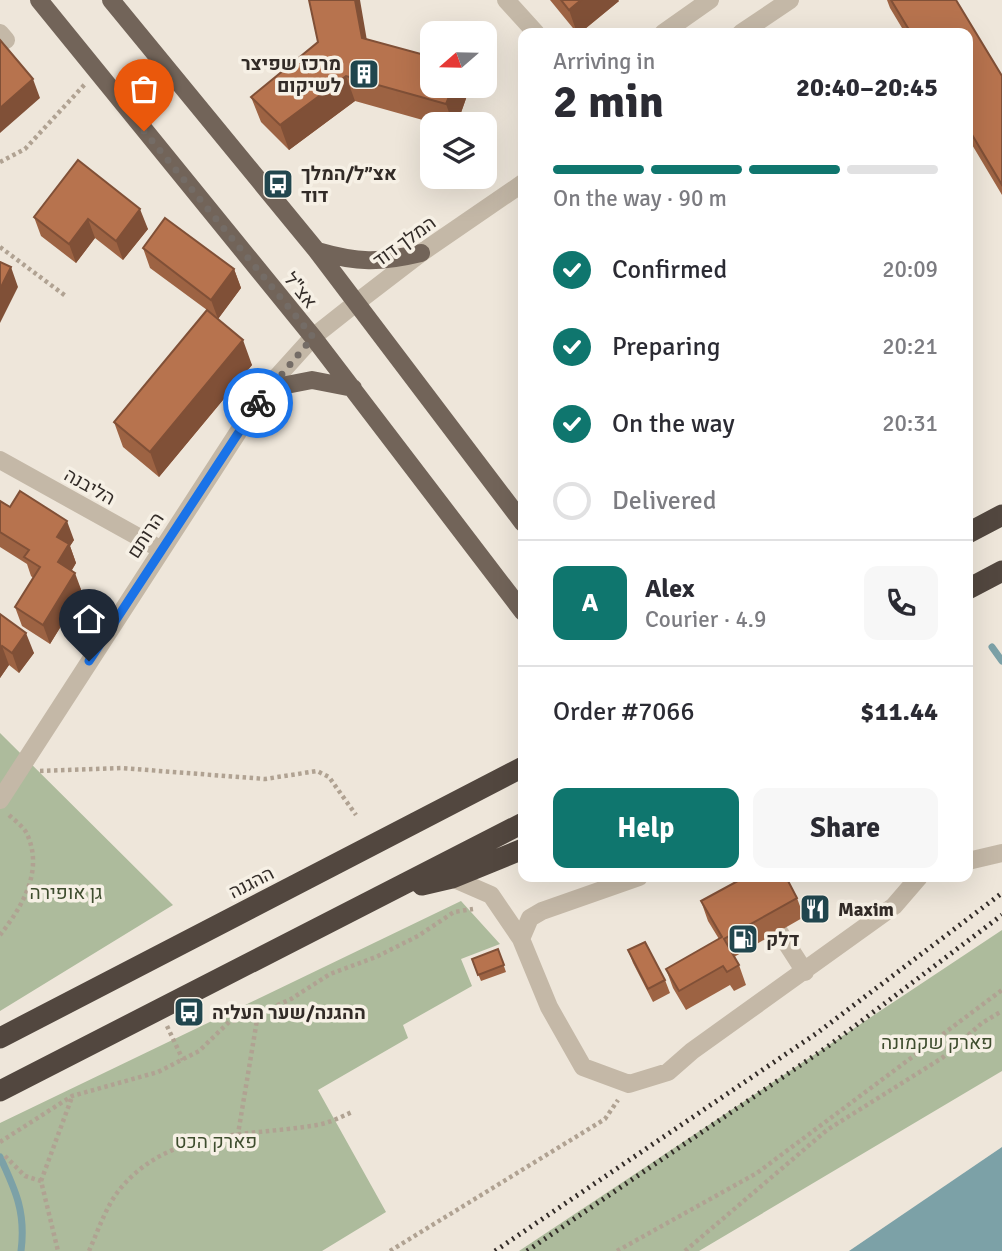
<!DOCTYPE html>
<html lang="en">
<head>
<meta charset="utf-8">
<style>
  :root { --surface:#fff; --page:#f7f7f7; --text:#2b2b33; --muted:#7c7c81; --line:#e1e1e2; --accent:#0f766e }
  body { margin:0; font-family:Signika,Heebo,sans-serif; background:var(--page); color:var(--text); height:100vh; display:flex; flex-direction:column; font-size:26px; white-space:nowrap }
  * { box-sizing:border-box; margin:0 }
  p { font-size:23px; color:var(--muted) }
  .icon { flex:none; width:38px; height:38px; fill:none; stroke:currentColor; stroke-width:2; stroke-linecap:round; stroke-linejoin:round }
  .map { position:relative; flex:1; overflow:hidden }
  .drawer { position:absolute; left:518px; top:28px; width:455px; height:854px; display:flex; flex-direction:column; background:var(--surface); border-radius:14px; box-shadow:0 7px 28px #0002 }
  .drawer>* { flex:none }
  .needle { width:46px; rotate:250deg }
  .controls { position:absolute; left:420px; top:21px; display:grid; gap:14px }
  .controls a { display:grid; place-items:center; width:77px; height:77px; border-radius:14px; background:var(--surface); box-shadow:0 7px 28px #0002; font-size:35px }
  .pin { position:absolute; display:grid; place-items:center; width:60px; height:60px; color:#fff; margin:-72px -30px; border-radius:50% 50% 50% 0; rotate:-45deg; box-shadow:0 0 7px #0007 }
  .pin .icon { rotate:45deg }
  .courier { position:absolute; display:grid; place-items:center; width:70px; height:70px; margin:-35px; border:5px solid #1a73e8; border-radius:50%; background:#fff; color:#222; box-shadow:0 2px 9px #0007 }
  .head em { font-style:normal; font-weight:700 }
  .head div { display:flex; flex-direction:column-reverse }
  .head { display:flex; align-items:center; justify-content:space-between; height:119px; padding:0 35px }
  h1 { font-size:46px; font-weight:700; line-height:52px }
  .bar { display:grid; grid-template-columns:repeat(4,1fr); gap:10px 7px; align-content:center; height:84px; padding:0 35px }
  .bar i { height:9px; border-radius:5px; background:var(--line) }
  .bar .selected { background:var(--accent) }
  .bar p { grid-column:span 4 }
  .line { display:flex; align-items:center; gap:18px; padding:0 35px; border-top:2px solid var(--line) }
  .line div { flex:1 }
  .round { display:grid; place-items:center; flex:none; width:74px; height:74px; border-radius:14px; background:var(--page) }
  ol { padding:0 35px; list-style:none }
  li { display:flex; align-items:center; gap:21px; height:77px }
  li p { margin-inline-start:auto }
  li .icon { padding:7px; border-radius:50%; background:var(--accent); color:#fff; stroke-width:4 }
  li:last-child { color:var(--muted) }
  li i { width:38px; height:38px; border:4px solid var(--line); border-radius:50% }
  .action { display:flex; gap:14px; margin-top:auto; padding:14px 35px }
  .action a { flex:1; height:80px; border-radius:14px; background:var(--accent); color:#fff; font-size:28px; font-weight:700; line-height:80px; text-align:center }
  .action a+a { background:var(--page); color:var(--text) }
  .map>svg:first-child { display:block }
  .green { fill:#adbb9c }
  .water { fill:#7ca1a7 }
  .lines { fill:none; stroke-linecap:round; stroke-linejoin:round }
  .stream { stroke:#7ca1a7; stroke-width:7 }
  .path { stroke:#b0a292; stroke-width:4.5; stroke-dasharray:3.5 3.5; stroke-linecap:butt }
  .minor { stroke:#c4b8a7; stroke-width:18 }
  .major { stroke:#726459; stroke-width:18 }
  .highway { stroke:#52473f; stroke-width:21 }
  .rail { stroke:#322b27; stroke-width:5; stroke-dasharray:2 5; stroke-linecap:butt }
  .wall { fill:#9d6343 }
  .shaded-wall { fill:#805037 }
  .building { fill:#b7734e; stroke:#805037; stroke-width:2 }
  .done { stroke:#746c66; stroke-width:7; stroke-dasharray:0 12.6 }
  .route { stroke:#1a73e8; stroke-width:9 }
  .labels { text-anchor:middle; stroke-width:7; stroke-linejoin:round; paint-order:stroke }
  .poi-label { font-size:19px; font-weight:bold; fill:#322b27; stroke:#f6f0e5; text-anchor:start }
  .street-label { font-size:19px; fill:#322b27; stroke:#f6f0e5 }
  .park-label { font-size:19px; fill:#3e4d2e; stroke:#f6f0e5 }
</style>
</head>
<body>
<div class="map">
<svg width="1002" height="1251" viewBox="0 0 1002 1251">
  <rect width="100%" height="100%" fill="#eee6da"/>
  <!-- green -->
  <path class="green" d="M0,733L173,905L0,1011Z
    M461,901L500,944L461,959L472,986L403,1025L408,1038L318,1090L386,1212L322,1251H0V1123Z
    M1002,930V1071L699,1251H519Z"/>
  <!-- water -->
  <path class="water" d="M1002,1147V1251H849Z"/>
  <g class="lines">
    <!-- stream -->
    <path class="stream" d="M992,647L1002,661
      M0,1157C16,1191 26,1213 21,1251"/>
    <!-- path -->
    <path class="path" d="M0,162L25,149L86,83
      M0,247L67,297
      M40,771L121,768L265,779L317,771L329,777L356,815
      M0,935C22,907 44,871 27,834C24,827 14,820 8,814
      M258,1014L291,999L330,974L376,957L418,936L454,912L473,909
      M167,1026L183,1060
      M0,1142L72,1096L158,1072L199,1051L229,1022L258,1014L238,1134
      M5,1156L25,1176L41,1181L58,1251
      M41,1181L72,1097
      M89,1251C98,1231 106,1206 120,1189C170,1128 247,1137 317,1125C329,1123 341,1117 352,1112
      M390,1251L605,1119L618,1100
      M617,1251L757,1173L1002,990
      M685,1251L827,1130L942,1058L982,1023L1002,1011"/>
    <!-- minor -->
    <path class="minor" d="M506,0L536,33
      M0,33L6,40
      M663,33L710,0
      M741,33L790,0
      M0,460L160,549
      M0,800L266,389L313,337L356,303L421,253L523,183
      M968,861L1002,853
      M744,877L805,972
      M452,878L491,895L521,939L549,1007L583,1067L629,1084L668,1072L692,1051L894,906L919,877
      M521,939L530,918L542,911L639,877"/>
    <!-- major -->
    <path class="major" d="M39,0L313,337L523,612
      M111,0L317,251L523,523
      M317,251C358,263 379,263 421,253
      M266,389L312,380L353,388"/>
    <!-- highway -->
    <path class="highway" d="M968,533L1002,515
      M968,589L1002,571
      M422,885L452,878L523,849
      M0,1038L523,767
      M0,1091L523,823"/>
    <!-- rail -->
    <path class="rail" d="M495,1251L817,1033L1002,893
      M527,1251L827,1047L1002,915"/>
  </g>
  <!-- wall -->
  <path class="wall" d="M550,0H618L619,1L580,33H577Z
    M887,0H956L1002,76V195L968,138V33H905L890,8Z
    M367,40L432,86H468L469,90L457,124H437L355,101L289,150L261,122L251,97Z
    M78,160L148,229L123,260L95,238L76,263L41,236L34,217Z
    M143,248L234,269L241,288L218,319L252,365L159,477L123,447L114,422L207,310L150,268Z
    M0,501L74,540L70,546L76,563L72,570L82,592L50,644L22,626L15,607L33,578L31,576L27,564L0,547Z
    M0,614L34,653L19,673L9,665L0,678Z
    M797,898L804,917L734,957L739,965L746,985L734,991L730,985L686,1010L673,988L666,969L719,939L708,921L701,901Z
    M498,949L506,972L481,981L472,959Z
    M628,950L665,980L670,993L653,1002L633,963Z"/>
  <!-- shaded-wall -->
  <path class="shaded-wall" d="M355,0H360L371,64L362,38Z
    M581,0H618L619,1L580,33H577L569,10Z
    M346,76L355,101L289,150L280,125Z
    M33,79L40,98L0,133V108Z
    M453,86H468L469,90L457,124H453L446,104Z
    M140,209L148,229L123,260L116,241Z
    M88,219L95,238L76,263L69,244Z
    M11,267L18,287L0,323V289Z
    M234,269L241,288L218,319L211,300Z
    M243,340L252,365L159,477L150,452Z
    M67,521L74,540L70,546L76,563L65,581L58,562L57,537Z
    M75,573L82,592L50,644L43,625Z
    M26,633L34,653L19,673L12,653Z
    M2,646L9,665L0,678V649Z"/>
  <!-- building -->
  <path class="building" d="M309,0H355L362,38L432,57V86H453L446,104L346,76L280,125L251,97L318,42Z
    M561,0H581L569,10Z
    M891,0H956L1002,76V185L968,128V33H911Z
    M0,40L33,79L0,108Z
    M78,160L140,209L116,241L88,219L69,244L34,217Z
    M165,218L234,269L211,300L143,248Z
    M0,262L11,267L0,289Z
    M207,310L243,340L150,452L114,422Z
    M20,491L67,521L57,537L69,544L58,562L75,573L43,625L15,607L40,567L24,557L29,550L0,532V501L10,507Z
    M0,614L26,633L12,653L2,646L0,649Z
    M745,877H786L797,898L724,939L739,965L727,972L723,966L679,991L666,969L722,937L701,901Z
    M645,942L665,980L648,989L628,950Z
    M498,949L504,965L478,975L472,959Z"/>
  <g class="lines">
    <!-- done -->
    <path class="done" d="M144,131L313,337L258,403"/>
    <!-- route -->
    <path class="route" d="M89,661L258,403"/>
  </g>
  <!-- icons -->
  <defs>
    <g id="building-square" transform="scale(1.575)"><rect x="-9" y="-9" width="18" height="18" rx="4" fill="#21464e" stroke="#f6f0e5"/><path d="M-4-6H4V6H1V3H-1V6H-4ZM-2.5-4.3h1.7v1.8h-1.7ZM.8-4.3h1.7v1.8H.8ZM-2.5-1h1.7V.8h-1.7ZM.8-1h1.7V.8H.8Z" fill="#fff"/></g>
    <g id="bus-square" transform="scale(1.575)"><rect x="-9" y="-9" width="18" height="18" rx="4" fill="#21464e" stroke="#f6f0e5"/><path d="M-5-6H5V4H4V6H2V4H-2V6H-4V4H-5ZM-3.5-4V0h7V-4ZM-3.5 1.2v1.5H-2V1.2ZM2 1.2v1.5H3.5V1.2Z" fill="#fff"/></g>
    <g id="restaurant-square" transform="scale(1.575)"><rect x="-9" y="-9" width="18" height="18" rx="4" fill="#21464e" stroke="#f6f0e5"/><path d="M-5-6h1v4h1v-4h1v4h1v-4h1v5L-1.5 .5V6h-2V.5L-5-1ZM5-6V6H3V1.5H1.5Q1.5-4 5-6Z" fill="#fff"/></g>
    <g id="fuel-square" transform="scale(1.575)"><rect x="-9" y="-9" width="18" height="18" rx="4" fill="#21464e" stroke="#f6f0e5"/><path d="M-5.5-6h7V0h2V4h1.3V-2.5L3-4.5l.8-.8L6-3V5H2.5V1h-1V6h-7ZM-4.2-4.7v3.2H.2V-4.7Z" fill="#fff"/></g>
  </defs>
  <g fill-rule="evenodd">
    <use href="#building-square" x="364" y="74"/>
    <use href="#bus-square" x="278" y="184"/>
    <use href="#restaurant-square" x="815" y="909"/>
    <use href="#fuel-square" x="743" y="939"/>
    <use href="#bus-square" x="189" y="1012"/>
  </g>
  <g class="labels">
    <!-- poi labels -->
    <g class="poi-label">
      <text x="341" y="70" text-anchor="end">מרכז שפיצר<tspan x="341" dy="22">לשיקום</tspan></text>
      <text x="301" y="180">אצ״ל/המלך<tspan x="301" dy="22">דוד</tspan></text>
      <text x="838" y="916">Maxim</text>
      <text x="766" y="946">דלק</text>
      <text x="212" y="1019">ההגנה/שער העליה</text>
    </g>
    <!-- street labels -->
    <g class="street-label">
      <text transform="translate(404 241) rotate(-36)" y="7">המלך דוד</text>
      <text transform="translate(301 290) rotate(51)" y="7">אצ"ל</text>
      <text transform="translate(90 486) rotate(29)" y="7">הליבנה</text>
      <text transform="translate(145 535) rotate(-57)" y="7">הרותם</text>
      <text transform="translate(251 882) rotate(-27)" y="7">ההגנה</text>
    </g>
    <!-- park labels -->
    <g class="park-label">
      <text x="66" y="899">גן אופירה</text>
      <text x="937" y="1049">פארק שקמונה</text>
      <text x="216" y="1148">פארק הכט</text>
    </g>
  </g>
</svg>
<div class="controls">
<a><svg class="needle" viewBox="-14 -14 28 28"><path d="M0-13l5 13h-10z" fill="#e53935"/><path d="M0 13l5-13h-10z" fill="#7c7c81"/></svg></a>
<a><svg class="icon" aria-label="layers" viewBox="0 0 24 24"><path d="M12 4l9 5-9 5-9-5zM3 14l9 5 9-5"/></svg></a>
</div>
<div class="pin" style="left:144px;top:131px;background:#ea580c"><svg class="icon" aria-label="bag" viewBox="0 0 24 24"><path d="M5 8h14l-1 12H6zM9 8a3 3 0 0 1 6 0"/></svg></div>
<div class="pin" style="left:89px;top:661px;background:#1f2937"><svg class="icon" aria-label="home" viewBox="0 0 24 24"><path d="M3 11l9-7 9 7M6 9v11h12V9"/></svg></div>
<div class="courier" style="left:258px;top:403px"><svg class="icon" aria-label="bike" viewBox="0 0 24 24"><circle cx="6" cy="16" r="4"/><circle cx="18" cy="16" r="4"/><path d="M6 16l4-8h5l3 8M10 8l3 8H6M13 5h3"/></svg></div>
<section class="drawer">
<div class="head"><div><h1>2 min</h1><p>Arriving in</p></div><em>20:40–20:45</em></div>
<div class="bar"><i class="selected"></i><i class="selected"></i><i class="selected"></i><i></i><p>On the way · 90 m</p></div>
<ol>
<li><svg class="icon" aria-label="check" viewBox="0 0 24 24"><path d="M5 12l5 5 9-10"/></svg>Confirmed<p>20:09</p></li>
<li><svg class="icon" aria-label="check" viewBox="0 0 24 24"><path d="M5 12l5 5 9-10"/></svg>Preparing<p>20:21</p></li>
<li><svg class="icon" aria-label="check" viewBox="0 0 24 24"><path d="M5 12l5 5 9-10"/></svg>On the way<p>20:31</p></li>
<li><i></i>Delivered</li>
</ol>
<div class="line" style="height:126px"><b class="round" style="background:var(--accent);color:#fff">A</b><div><b>Alex</b><p>Courier · 4.9</p></div><a class="round"><svg class="icon" aria-label="phone" viewBox="0 0 24 24"><path d="M5 4h4l2 5-3 2q2 4 5 5l2-3 5 2v4C11 20 4 13 5 4z"/></svg></a></div>
<div class="line" style="height:91px"><div>Order #7066</div><b>$11.44</b></div>
<div class="action"><a>Help</a><a>Share</a></div>
</section>
</div>
</body>
</html>
